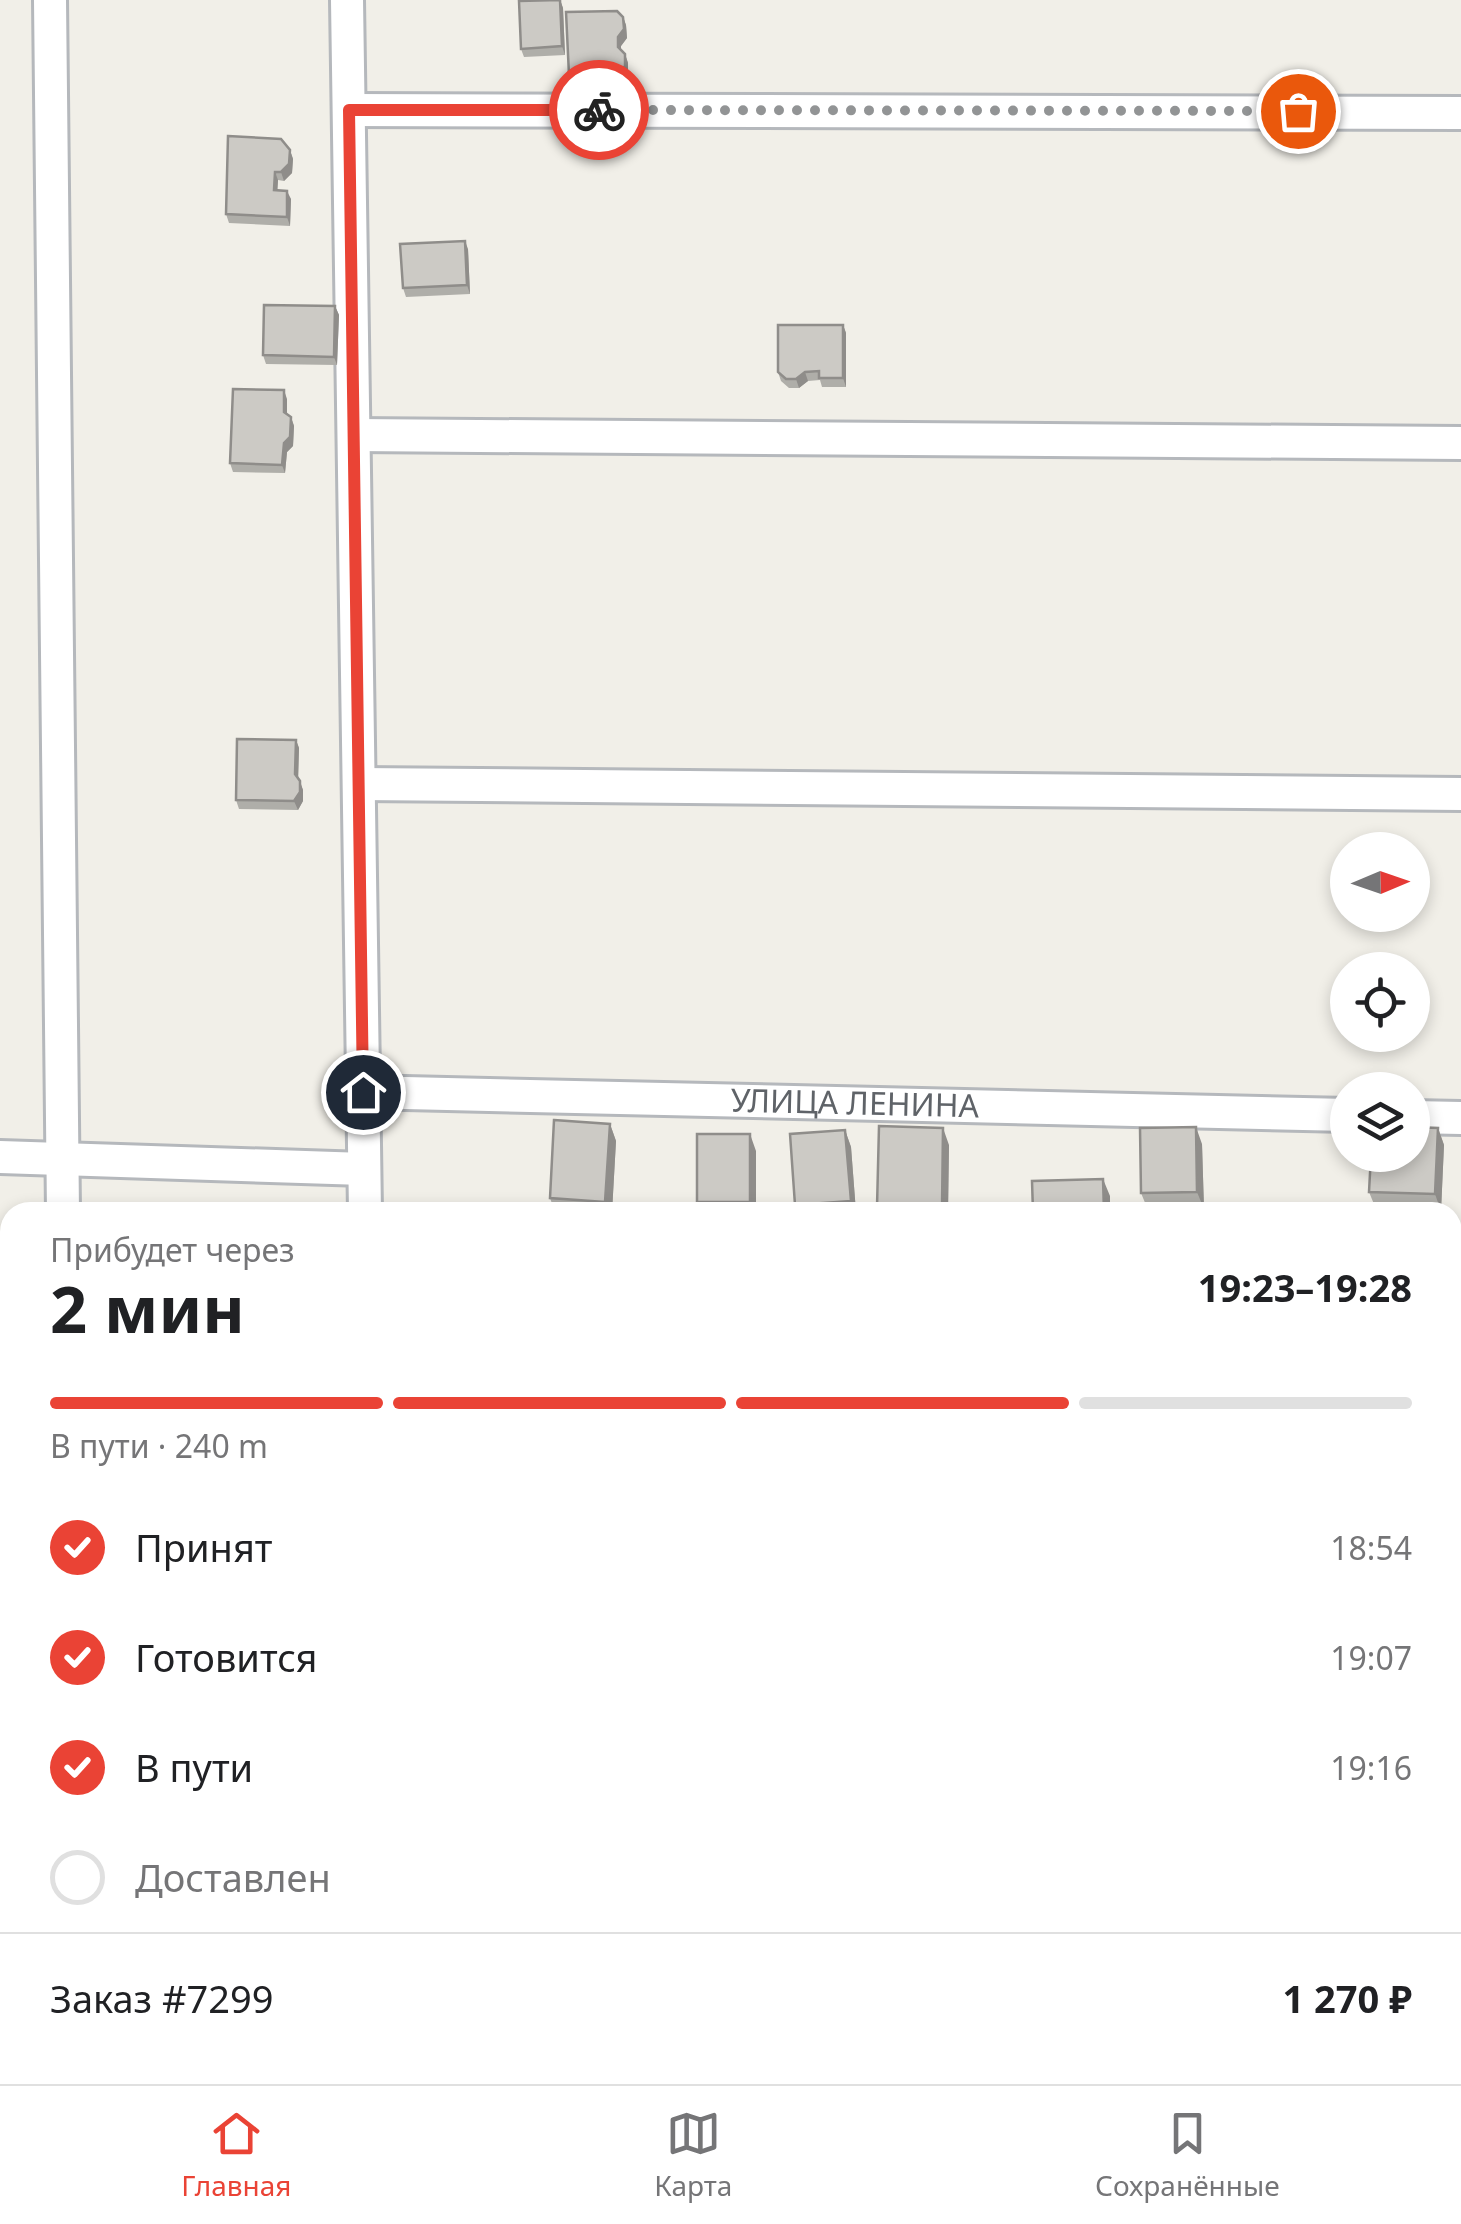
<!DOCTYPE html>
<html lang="ru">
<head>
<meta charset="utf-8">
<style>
  :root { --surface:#fff; --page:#f6f6f6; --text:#202124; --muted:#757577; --line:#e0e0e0; --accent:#ea4335 }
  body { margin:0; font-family:"Noto Sans",sans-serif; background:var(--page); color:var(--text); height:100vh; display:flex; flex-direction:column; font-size:38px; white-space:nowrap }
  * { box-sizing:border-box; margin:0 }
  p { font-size:32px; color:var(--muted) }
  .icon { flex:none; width:55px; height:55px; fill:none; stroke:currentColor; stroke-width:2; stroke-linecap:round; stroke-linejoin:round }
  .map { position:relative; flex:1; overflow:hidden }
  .details { position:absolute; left:0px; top:1202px; width:1462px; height:882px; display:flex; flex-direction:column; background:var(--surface); border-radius:30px 30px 0 0; box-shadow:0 5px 15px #0003 }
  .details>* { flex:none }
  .needle { width:65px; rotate:88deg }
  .controls { position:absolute; left:1330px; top:832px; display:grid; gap:20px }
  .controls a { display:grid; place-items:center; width:100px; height:100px; border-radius:50%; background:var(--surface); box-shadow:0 5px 15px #0003; font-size:50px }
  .pin { position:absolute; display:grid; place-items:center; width:85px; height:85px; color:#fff; margin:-42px; border:5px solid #fff; border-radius:50%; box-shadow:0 2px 10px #0007 }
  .courier { position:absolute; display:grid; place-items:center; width:100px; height:100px; margin:-50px; border:8px solid #ea4335; border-radius:50%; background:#fff; color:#222; box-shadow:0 2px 12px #0007 }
  .summary em { font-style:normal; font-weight:700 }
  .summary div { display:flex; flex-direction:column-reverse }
  .summary { display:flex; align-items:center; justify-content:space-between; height:170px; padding:0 50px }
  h1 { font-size:65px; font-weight:700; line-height:75px }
  .bar { display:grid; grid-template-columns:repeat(4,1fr); gap:15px 10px; align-content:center; height:120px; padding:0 50px }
  .bar i { height:12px; border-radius:8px; background:var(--line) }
  .bar .active { background:var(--accent) }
  .bar p { grid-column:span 4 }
  .line { display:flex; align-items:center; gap:25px; padding:0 50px; border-top:2px solid var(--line) }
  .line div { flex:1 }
  ol { padding:0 50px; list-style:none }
  li { display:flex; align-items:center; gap:30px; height:110px }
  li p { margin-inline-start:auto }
  li .icon { padding:10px; border-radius:50%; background:var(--accent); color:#fff; stroke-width:4 }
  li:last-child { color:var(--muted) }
  li i { width:55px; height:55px; border:5px solid var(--line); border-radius:50% }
  .dock { display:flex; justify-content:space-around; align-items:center; height:140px; border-top:2px solid var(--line); background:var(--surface); font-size:28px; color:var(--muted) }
  .dock a { display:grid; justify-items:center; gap:5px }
  .dock .active { color:var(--accent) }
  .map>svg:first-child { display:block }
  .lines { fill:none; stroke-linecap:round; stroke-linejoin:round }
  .minor-casing { stroke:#b5b8bc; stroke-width:38 }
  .minor { stroke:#fff; stroke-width:32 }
  .wall { fill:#afaea9 }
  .shaded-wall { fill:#8f8d8a }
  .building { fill:#cccac5; stroke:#8f8d8a; stroke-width:2.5 }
  .done { stroke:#929495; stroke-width:10; stroke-dasharray:0 18 }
  .route { stroke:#ea4335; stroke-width:12 }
  .labels { text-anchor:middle; stroke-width:9; stroke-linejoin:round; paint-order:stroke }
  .street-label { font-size:32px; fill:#5f6368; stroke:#fff }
</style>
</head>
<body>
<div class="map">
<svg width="1461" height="2084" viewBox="0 0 1461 2084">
  <rect width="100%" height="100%" fill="#f1efe8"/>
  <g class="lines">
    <!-- minor casing -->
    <g class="minor-casing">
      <g id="minor">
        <path d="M50,0L63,1212"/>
        <path d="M347,0L365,1212"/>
        <path d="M349,110L1461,113"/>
        <path d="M354,435L1461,443"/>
        <path d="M359,784L1461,794"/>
        <path id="s1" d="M363,1092L1348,1115"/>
        <path d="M1412,1117L1461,1118"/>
        <path d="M0,1157L364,1169"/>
        <path d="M1452,1431H1461"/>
        <path d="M1452,1773L1461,1774"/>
        <path d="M73,2075V2084"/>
        <path d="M378,2075L379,2084"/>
      </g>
    </g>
    <!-- minor -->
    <use href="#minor" class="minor"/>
  </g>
  <!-- wall -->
  <path class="wall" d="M560,0L563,8L565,55L524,57L521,49Z
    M623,17L626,25L627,38L621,46V50L625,54L628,63V75L622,81L572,84L569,75Z
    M290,150L293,159L292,173L284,181L278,180L277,190L291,199L290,226L229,223L226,214Z
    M468,249L470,294L406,297L403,288Z
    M335,306L339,315L337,365L266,364L263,355Z
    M843,325L846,333V387H822L820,380L808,381L799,388H789L781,381L778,372Z
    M287,399V414L291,417L294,426L293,446L287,452L285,473L233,472L230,463Z
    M296,740L299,748L298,779L303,790V801L298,810L239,809L236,800Z
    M610,1124L616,1141L612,1212H555L550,1198Z
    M1438,1128L1444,1145L1441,1211L1376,1209L1369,1192Z
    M845,1130L851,1147L856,1212H797L795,1205Z
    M1202,1144L1204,1209L1148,1210L1141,1193Z
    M949,1145L948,1212H879L877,1207Z
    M756,1151V1212H701L697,1202Z
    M1452,1800L1461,1893H1452Z
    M1461,2003V2084H1426L1423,2078Z
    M883,2075H957V2082L886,2083Z
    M977,2075H1064V2084H1022L979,2081Z
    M1300,2075H1340V2078Z
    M1353,2075H1401V2084L1356,2082Z"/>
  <!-- shaded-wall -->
  <path class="shaded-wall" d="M560,0L563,8L565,55L562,46Z
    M623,17L626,25L627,38L621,46V56L618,47V37Z
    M625,54L628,63V75L622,81L619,73Z
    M290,150L293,159L292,173L284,181L281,172Z
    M275,172L278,180L277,199L274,190Z
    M287,191L291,199L290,226L287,217Z
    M465,241L468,249L470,294L467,285Z
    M335,306L339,315L337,365L334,357Z
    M843,325L846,333V387L843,378Z
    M805,372L808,381L799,388L796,379Z
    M284,390L287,399V420L284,412Z
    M291,417L294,426L293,446L287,452L285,473L282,465L284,443Z
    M296,740L299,748L298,783L295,774Z
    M300,781L303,790V801L298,810L294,801Z
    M610,1124L616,1141L612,1212H609L605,1202Z
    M1196,1127L1202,1144L1204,1209L1197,1192Z
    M943,1128L949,1145L948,1212H943L942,1208Z
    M1438,1128L1444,1145L1441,1211L1435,1194Z
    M845,1130L851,1147L856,1212H855L851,1201Z
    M750,1134L756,1151V1212H754L750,1202Z
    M1103,1179L1110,1196V1212H1104Z
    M1461,1801V1893L1454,1876Z"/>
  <!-- building -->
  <path class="building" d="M560,0L562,46L521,49L519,1Z
    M617,11L623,17L624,29L618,37V47L625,54V66L619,73L569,75L566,12Z
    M228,136L281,139L290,150L289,164L281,172H275L274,190L287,191V217L226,214Z
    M465,241L467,285L403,288L400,244Z
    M264,305L335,306L334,357L263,355Z
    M778,325H843V378H819V371L805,372L796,379H786L778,372Z
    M233,389L284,390V412L291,417L290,437L284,443L282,465L230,463Z
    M237,739L296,740L295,774L300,781V792L294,801L236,800Z
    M554,1120L610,1124L605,1202L550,1198Z
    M879,1126L943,1128L942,1208L877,1207Z
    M1196,1127L1197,1192L1141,1193L1140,1128Z
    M1412,1127L1438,1128L1435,1194L1369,1192L1371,1155H1412Z
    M845,1130L851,1201L795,1205L790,1134Z
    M697,1134H750V1202H697Z
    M1103,1179L1104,1212H1033L1032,1181Z
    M1452,1800H1461L1454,1876H1452Z
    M1452,2003H1461V2078H1423V2075H1452Z"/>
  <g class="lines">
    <!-- done -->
    <path class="done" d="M599,110L1298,111"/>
    <!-- route -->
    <path class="route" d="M363,1092L349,110H599"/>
  </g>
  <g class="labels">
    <!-- street labels -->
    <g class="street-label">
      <text dy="11" stroke="none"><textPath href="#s1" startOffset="492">УЛИЦА ЛЕНИНА</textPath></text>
    </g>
  </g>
</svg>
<div class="controls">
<a><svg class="needle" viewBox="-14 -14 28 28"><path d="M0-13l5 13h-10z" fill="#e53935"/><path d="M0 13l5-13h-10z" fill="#757577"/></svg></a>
<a><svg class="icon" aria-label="locate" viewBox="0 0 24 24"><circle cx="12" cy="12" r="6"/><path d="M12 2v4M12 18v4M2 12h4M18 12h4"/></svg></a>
<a><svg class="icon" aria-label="layers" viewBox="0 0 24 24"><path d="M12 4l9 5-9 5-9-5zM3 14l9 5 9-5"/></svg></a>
</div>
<div class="pin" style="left:1298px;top:111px;background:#ea580c"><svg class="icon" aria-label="bag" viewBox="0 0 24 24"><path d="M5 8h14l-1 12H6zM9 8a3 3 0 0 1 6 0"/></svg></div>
<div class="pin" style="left:363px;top:1092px;background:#1f2937"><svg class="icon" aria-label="home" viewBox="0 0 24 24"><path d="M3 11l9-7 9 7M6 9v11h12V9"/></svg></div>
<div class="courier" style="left:599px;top:110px"><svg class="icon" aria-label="bike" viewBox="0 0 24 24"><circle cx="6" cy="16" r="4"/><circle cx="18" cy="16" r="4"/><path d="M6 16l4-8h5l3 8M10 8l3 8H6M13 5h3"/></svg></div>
<section class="details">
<div class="summary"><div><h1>2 мин</h1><p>Прибудет через</p></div><em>19:23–19:28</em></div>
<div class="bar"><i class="active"></i><i class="active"></i><i class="active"></i><i></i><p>В пути · 240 m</p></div>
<ol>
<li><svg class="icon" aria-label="check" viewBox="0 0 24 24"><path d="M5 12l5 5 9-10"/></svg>Принят<p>18:54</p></li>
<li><svg class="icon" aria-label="check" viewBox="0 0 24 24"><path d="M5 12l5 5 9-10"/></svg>Готовится<p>19:07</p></li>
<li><svg class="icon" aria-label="check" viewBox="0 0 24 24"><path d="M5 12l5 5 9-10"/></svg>В пути<p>19:16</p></li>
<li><i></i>Доставлен</li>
</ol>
<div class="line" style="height:130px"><div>Заказ #7299</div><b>1 270 ₽</b></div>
</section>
</div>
<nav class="dock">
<a class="active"><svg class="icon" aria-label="home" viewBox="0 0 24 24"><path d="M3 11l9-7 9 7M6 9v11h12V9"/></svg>Главная</a>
<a><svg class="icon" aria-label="map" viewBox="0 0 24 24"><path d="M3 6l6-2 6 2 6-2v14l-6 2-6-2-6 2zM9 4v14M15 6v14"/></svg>Карта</a>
<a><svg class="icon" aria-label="saved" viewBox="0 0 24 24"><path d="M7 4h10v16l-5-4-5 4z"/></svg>Сохранённые</a>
</nav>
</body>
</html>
